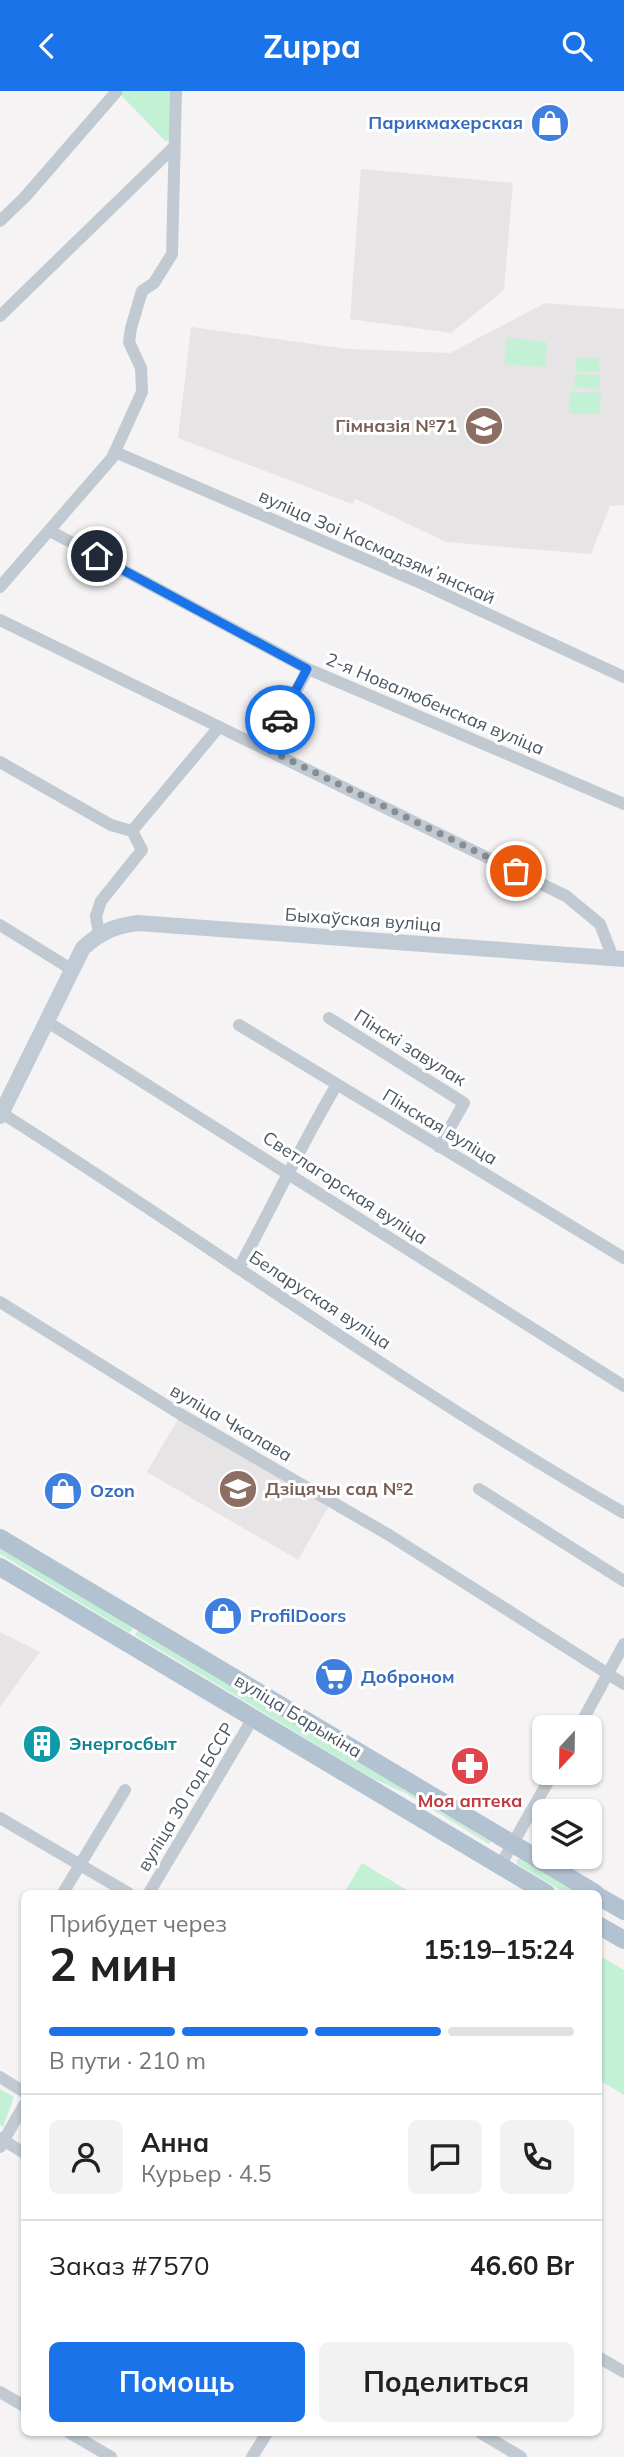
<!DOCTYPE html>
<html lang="ru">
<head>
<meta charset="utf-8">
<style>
  :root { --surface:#fff; --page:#f2f2f2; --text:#222; --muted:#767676; --line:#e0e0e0; --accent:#1a73e8 }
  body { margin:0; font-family:Mulish,sans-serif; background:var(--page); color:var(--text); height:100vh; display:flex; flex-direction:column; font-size:26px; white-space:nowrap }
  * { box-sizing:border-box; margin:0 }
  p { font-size:23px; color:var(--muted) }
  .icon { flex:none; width:38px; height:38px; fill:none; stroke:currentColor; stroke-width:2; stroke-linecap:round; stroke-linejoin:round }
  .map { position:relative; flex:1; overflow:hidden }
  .sheet { position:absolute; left:21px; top:1799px; width:581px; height:546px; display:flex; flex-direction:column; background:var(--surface); border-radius:10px; box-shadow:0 2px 5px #0004 }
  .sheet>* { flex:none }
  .needle { width:46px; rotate:202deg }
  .buttons { position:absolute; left:532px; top:1624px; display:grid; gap:14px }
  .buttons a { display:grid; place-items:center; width:70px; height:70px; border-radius:10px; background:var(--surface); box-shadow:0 2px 5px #0004; font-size:35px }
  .pin { position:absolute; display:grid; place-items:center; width:60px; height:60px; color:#fff; margin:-30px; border:4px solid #fff; border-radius:50%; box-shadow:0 2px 7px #0007 }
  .courier { position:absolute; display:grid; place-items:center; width:70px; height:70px; margin:-35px; border:5px solid #1a73e8; border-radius:50%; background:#fff; color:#222; box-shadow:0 2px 9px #0007 }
  .head em { font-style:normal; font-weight:700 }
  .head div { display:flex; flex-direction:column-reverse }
  .head { display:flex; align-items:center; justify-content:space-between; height:119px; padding:0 28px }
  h1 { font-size:46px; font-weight:700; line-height:52px }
  .bar { display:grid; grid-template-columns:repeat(4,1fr); gap:10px 7px; align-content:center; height:84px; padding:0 28px }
  .bar i { height:9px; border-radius:5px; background:var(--line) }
  .bar .active { background:var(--accent) }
  .bar p { grid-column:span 4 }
  .line { display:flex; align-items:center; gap:18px; padding:0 28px; border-top:2px solid var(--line) }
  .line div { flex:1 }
  .round { display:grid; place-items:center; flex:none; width:74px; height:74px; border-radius:10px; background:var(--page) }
  .primary-button { display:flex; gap:14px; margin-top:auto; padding:14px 28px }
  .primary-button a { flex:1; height:80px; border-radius:10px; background:var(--accent); color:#fff; font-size:28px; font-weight:700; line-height:80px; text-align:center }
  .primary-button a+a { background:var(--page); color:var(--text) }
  header { display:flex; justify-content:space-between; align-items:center; height:91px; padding:0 28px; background:var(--accent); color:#fff; font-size:32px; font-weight:700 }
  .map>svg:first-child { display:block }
  .education { fill:#e6e4e5 }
  .green { fill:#c3f1d5 }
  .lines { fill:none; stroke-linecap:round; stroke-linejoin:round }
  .minor { stroke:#c1cad2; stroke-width:12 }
  .secondary { stroke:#c1cbd6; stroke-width:16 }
  .primary { stroke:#b3c2d1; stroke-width:18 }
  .done { stroke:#868d94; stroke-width:7; stroke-dasharray:0 12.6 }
  .route { stroke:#1a73e8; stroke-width:9 }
  .labels { text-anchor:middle; stroke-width:6; stroke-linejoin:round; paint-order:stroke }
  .shop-label { font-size:18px; font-weight:bold; fill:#366cbe; stroke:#fff; text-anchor:start }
  .education-label { font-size:18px; font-weight:bold; fill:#785e54; stroke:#fff; text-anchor:end }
  .street-label { font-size:18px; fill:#4a5661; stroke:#fff }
  .culture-label { font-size:18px; font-weight:bold; fill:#0d838f; stroke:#fff; text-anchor:start }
  .health-label { font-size:18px; font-weight:bold; fill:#be3a42; stroke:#fff }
</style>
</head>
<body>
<header><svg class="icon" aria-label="back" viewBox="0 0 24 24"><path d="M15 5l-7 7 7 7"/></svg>Zuppa<svg class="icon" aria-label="search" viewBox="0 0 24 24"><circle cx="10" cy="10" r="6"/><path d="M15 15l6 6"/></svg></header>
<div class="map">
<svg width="624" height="2366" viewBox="0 0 624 2366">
  <rect width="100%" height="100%" fill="#f5f3f3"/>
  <!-- education -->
  <path class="education" d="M361,78L513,92L504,199L451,242L350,228Z
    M545,212L624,218V414L610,415L591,463L446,451L356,408L352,413L178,347L191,236L348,258L450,262Z
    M178,1328L329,1415L298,1469L147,1381Z
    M0,1541L40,1561L0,1616Z"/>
  <!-- green -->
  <path class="green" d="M125,0H171L169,47L166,51L121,4Z
    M507,247L547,251L545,276L505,273Z
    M576,267L599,268V281L575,280Z
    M575,283L600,284L599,298L574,296Z
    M570,301L601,302L600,323L569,322Z
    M0,1456L134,1536L130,1542L0,1463Z
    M138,1539L491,1751L489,1753L407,1703L370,1686L135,1544Z
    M517,1768H521L579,1802H565L517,1773Z
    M362,1772L412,1802H344Z
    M598,1864L624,1879V2004L599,1989Z
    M0,1998L14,2006L3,2036L0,2034Z"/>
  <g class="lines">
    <!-- minor -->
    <path class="minor" d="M0,130L25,106L117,0
      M0,225L174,56
      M115,361L423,493L624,586
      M50,440L308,578L624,713
      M0,496L112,367L142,301L141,277L129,251L131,237L142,200L154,192L172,163L176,0
      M0,529L566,805L600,833L613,867
      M265,657L308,578
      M0,671L111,734L132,740L142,759L101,810L96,825L99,843
      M132,740L219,636
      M0,834L71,878
      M329,927L464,1012L439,1056
      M46,930L624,1295
      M239,934L624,1167
      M0,1021C209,1153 409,1299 624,1422
      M239,1177C272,1116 301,1054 336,995
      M0,1211L180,1323L389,1444L624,1593
      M479,1398L624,1490
      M579,1636L624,1553
      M0,1727L128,1802
      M500,1775L553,1682
      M63,1802L125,1699
      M149,1802L253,1627
      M0,1986L24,2001
      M0,2047L24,2062
      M0,2056L24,2014
      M598,2266L624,2281
      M0,2301L24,2315
      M70,2342L111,2366
      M481,2342L521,2366
      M252,2366L267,2342"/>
    <!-- secondary -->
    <path class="secondary" d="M0,1025L83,857C101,841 114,835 138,832L624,868"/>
    <!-- primary -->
    <path class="primary" d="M0,1447L595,1802
      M0,1476L546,1802
      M598,1805L624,1820
      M598,1834L624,1849"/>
  </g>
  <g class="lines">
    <!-- done -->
    <path class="done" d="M280,629L265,657L516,780"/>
    <!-- route -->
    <path class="route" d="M97,465L307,578L280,629"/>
  </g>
  <!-- icons -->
  <defs>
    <g id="shop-disc" transform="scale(2.0125)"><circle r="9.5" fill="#3f7fe0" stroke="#fff"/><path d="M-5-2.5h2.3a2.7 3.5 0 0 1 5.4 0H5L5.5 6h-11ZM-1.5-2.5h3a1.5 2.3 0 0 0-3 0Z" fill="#fff"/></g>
    <g id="school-disc" transform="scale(2.0125)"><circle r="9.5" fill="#8d6e63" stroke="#fff"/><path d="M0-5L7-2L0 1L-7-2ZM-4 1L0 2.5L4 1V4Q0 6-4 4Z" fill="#fff"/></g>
    <g id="supermarket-disc" transform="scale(2.0125)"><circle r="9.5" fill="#3f7fe0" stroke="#fff"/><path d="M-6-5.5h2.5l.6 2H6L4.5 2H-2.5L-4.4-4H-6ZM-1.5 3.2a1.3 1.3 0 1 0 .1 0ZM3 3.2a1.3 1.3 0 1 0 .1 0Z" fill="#fff"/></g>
    <g id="building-disc" transform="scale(2.0125)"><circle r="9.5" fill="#0f9aa8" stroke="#fff"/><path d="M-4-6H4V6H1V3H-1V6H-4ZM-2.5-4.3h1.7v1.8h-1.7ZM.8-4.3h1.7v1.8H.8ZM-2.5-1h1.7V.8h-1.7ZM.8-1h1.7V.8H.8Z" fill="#fff"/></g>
    <g id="pharmacy-disc" transform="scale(2.0125)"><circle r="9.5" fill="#e0444e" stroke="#fff"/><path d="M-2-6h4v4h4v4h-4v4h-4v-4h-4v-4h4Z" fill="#fff"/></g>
  </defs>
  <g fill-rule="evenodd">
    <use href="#shop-disc" x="550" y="32"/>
    <use href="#school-disc" x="484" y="335"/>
    <use href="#school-disc" x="238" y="1398"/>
    <use href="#shop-disc" x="63" y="1400"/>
    <use href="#shop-disc" x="223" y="1525"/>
    <use href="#supermarket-disc" x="334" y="1586"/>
    <use href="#building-disc" x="42" y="1653"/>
    <use href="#pharmacy-disc" x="470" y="1675"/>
  </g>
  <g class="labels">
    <!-- shop labels -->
    <g class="shop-label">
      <text x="523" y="38" text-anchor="end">Парикмахерская</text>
      <text x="90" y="1406">Ozon</text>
      <text x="250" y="1531">ProfilDoors</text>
      <text x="361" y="1592">Доброном</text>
    </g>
    <!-- education labels -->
    <g class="education-label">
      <text x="457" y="341">Гімназія №71</text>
      <text x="265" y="1404" text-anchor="start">Дзіцячы сад №2</text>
    </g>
    <!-- street labels -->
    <g class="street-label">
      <text transform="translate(377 456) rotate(24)" y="6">вуліца Зоі Касмадзямʼянскай</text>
      <text transform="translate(435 613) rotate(23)" y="6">2-я Новалюбенская вуліца</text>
      <text transform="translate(363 829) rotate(4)" y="6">Быхаўская вуліца</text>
      <text transform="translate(410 957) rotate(32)" y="6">Пінскі завулак</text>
      <text transform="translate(440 1036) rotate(31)" y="6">Пінская вуліца</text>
      <text transform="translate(345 1097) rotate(33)" y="6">Светлагорская вуліца</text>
      <text transform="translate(320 1209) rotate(33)" y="6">Беларуская вуліца</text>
      <text transform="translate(231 1332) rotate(30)" y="6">вуліца Чкалава</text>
      <text transform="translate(298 1625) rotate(31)" y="6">вуліца Барыкіна</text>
      <text transform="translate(186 1706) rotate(-59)" y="6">вуліца 30 год БССР</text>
    </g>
    <!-- culture labels -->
    <g class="culture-label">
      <text x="69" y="1659">Энергосбыт</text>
    </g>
    <!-- health labels -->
    <g class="health-label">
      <text x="470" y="1716">Моя аптека</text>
    </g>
  </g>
</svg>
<div class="buttons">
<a><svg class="needle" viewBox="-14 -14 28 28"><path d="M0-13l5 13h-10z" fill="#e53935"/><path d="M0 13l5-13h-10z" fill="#767676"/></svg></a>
<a><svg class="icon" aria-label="layers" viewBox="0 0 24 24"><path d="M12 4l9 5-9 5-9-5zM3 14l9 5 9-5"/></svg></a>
</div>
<div class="pin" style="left:516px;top:780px;background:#ea580c"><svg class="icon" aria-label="bag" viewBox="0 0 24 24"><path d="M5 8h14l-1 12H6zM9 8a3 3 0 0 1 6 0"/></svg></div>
<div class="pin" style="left:97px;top:465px;background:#1f2937"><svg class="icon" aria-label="home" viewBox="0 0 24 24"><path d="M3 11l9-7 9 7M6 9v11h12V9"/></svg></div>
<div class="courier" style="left:280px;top:629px"><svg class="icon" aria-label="car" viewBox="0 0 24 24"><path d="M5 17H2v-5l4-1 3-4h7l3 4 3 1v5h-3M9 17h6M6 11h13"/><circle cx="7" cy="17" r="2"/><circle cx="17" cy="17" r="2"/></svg></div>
<section class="sheet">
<div class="head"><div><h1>2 мин</h1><p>Прибудет через</p></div><em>15:19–15:24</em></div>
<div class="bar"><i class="active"></i><i class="active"></i><i class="active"></i><i></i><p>В пути · 210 m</p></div>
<div class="line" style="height:126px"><a class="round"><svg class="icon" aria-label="person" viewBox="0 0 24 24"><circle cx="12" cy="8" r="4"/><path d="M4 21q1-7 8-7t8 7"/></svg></a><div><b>Анна</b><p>Курьер · 4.5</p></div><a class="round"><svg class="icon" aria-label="chat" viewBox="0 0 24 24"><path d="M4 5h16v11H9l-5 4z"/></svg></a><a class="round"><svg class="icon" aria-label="phone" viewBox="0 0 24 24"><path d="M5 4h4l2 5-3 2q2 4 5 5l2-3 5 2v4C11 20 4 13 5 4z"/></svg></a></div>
<div class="line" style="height:91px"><div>Заказ #7570</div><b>46.60 Br</b></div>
<div class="primary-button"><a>Помощь</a><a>Поделиться</a></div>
</section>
</div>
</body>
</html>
